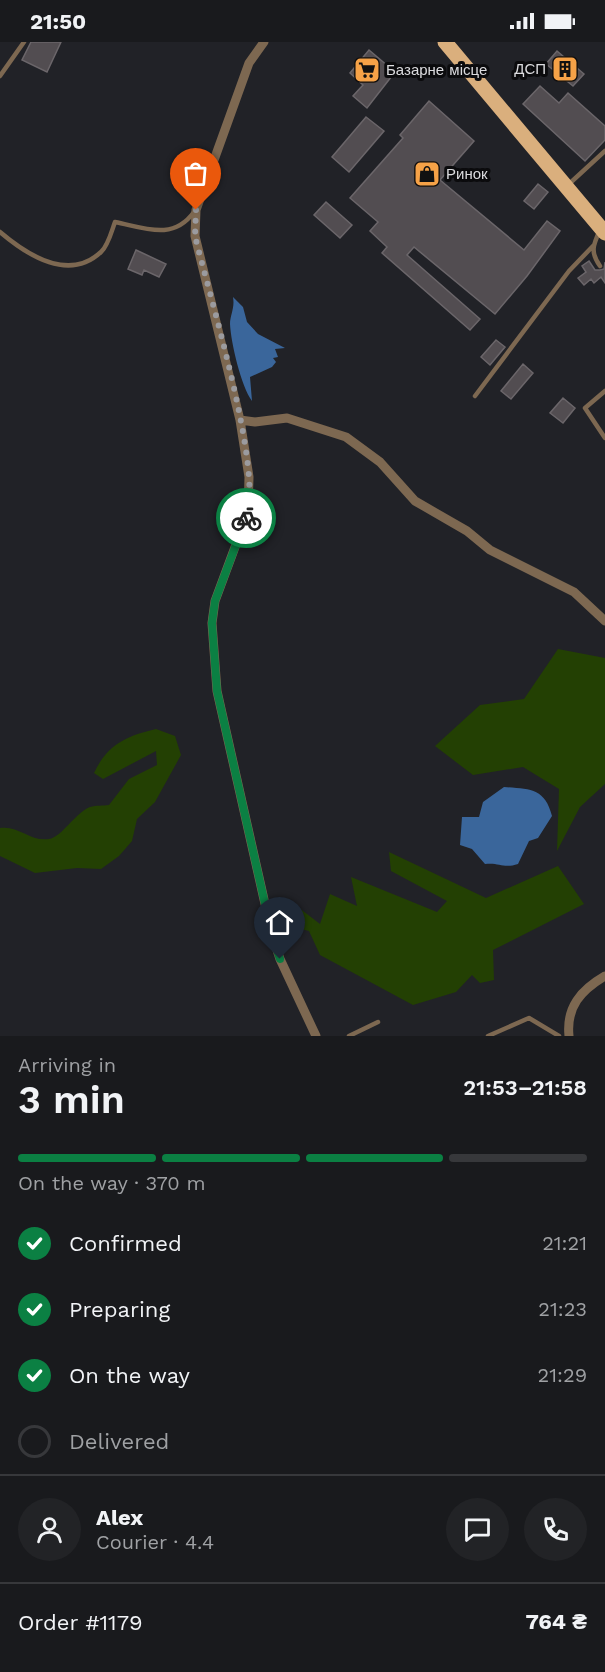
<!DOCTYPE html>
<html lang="en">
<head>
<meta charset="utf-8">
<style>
  :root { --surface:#191a1d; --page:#222326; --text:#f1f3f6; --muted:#9fa1a4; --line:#37383b; --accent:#0b8043 }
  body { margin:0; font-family:"Work Sans",sans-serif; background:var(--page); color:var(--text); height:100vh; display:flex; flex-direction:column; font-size:22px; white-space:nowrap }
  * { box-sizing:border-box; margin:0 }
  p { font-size:20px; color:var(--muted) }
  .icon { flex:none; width:33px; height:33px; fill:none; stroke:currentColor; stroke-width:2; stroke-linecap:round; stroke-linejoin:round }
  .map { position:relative; height:994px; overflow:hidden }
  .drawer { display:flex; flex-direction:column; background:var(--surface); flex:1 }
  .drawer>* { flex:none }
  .pin { position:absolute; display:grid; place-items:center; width:51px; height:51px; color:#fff; margin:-62px -26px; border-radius:50% 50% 50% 0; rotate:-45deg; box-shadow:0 0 6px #0007 }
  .pin .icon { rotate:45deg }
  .courier { position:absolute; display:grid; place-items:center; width:60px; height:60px; margin:-30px; border:4px solid #0b8043; border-radius:50%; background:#fff; color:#222; box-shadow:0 2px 8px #0007 }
  .head em { font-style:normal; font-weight:600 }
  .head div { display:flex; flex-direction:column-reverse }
  .head { display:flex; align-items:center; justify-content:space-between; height:102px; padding:0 18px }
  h1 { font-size:39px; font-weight:600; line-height:45px }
  .bar { display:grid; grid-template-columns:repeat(4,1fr); gap:9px 6px; align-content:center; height:72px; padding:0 18px }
  .bar i { height:8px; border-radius:4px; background:var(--line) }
  .bar .on { background:var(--accent) }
  .bar p { grid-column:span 4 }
  .line { display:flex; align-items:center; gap:15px; padding:0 18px; border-top:2px solid var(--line) }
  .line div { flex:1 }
  .round { display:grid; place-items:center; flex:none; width:63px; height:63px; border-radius:32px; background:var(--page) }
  ol { padding:0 18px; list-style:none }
  li { display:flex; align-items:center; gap:18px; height:66px }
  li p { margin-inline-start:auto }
  li .icon { padding:6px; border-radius:50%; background:var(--accent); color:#fff; stroke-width:4 }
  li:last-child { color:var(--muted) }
  li i { width:33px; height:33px; border:3px solid var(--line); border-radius:50% }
  .status { display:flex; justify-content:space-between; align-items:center; height:42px; padding:0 30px; background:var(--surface); direction:ltr }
  .status svg { height:16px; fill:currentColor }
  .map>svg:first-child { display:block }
  .green { fill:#234003 }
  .water { fill:#3a669b }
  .building { fill:#524d51; stroke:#6b666a; stroke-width:1.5 }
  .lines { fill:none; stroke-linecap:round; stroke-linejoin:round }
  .service { stroke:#7d6851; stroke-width:4.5 }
  .minor { stroke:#7d6851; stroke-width:9 }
  .primary { stroke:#daaf7d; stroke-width:15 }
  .done { stroke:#9b9b9f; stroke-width:6; stroke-dasharray:0 10.8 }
  .route { stroke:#0b8043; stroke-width:8 }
  .labels { text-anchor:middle; stroke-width:6; stroke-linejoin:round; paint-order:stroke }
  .poi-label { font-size:15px; fill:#dcdcdf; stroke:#0b0b0d; text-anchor:start }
</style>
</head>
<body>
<div class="status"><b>21:50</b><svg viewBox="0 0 49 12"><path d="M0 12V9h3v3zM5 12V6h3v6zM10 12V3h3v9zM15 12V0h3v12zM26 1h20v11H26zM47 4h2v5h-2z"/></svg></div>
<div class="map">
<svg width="605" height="994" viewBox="0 0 605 994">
  <rect width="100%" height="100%" fill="#212227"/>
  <!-- green -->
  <path class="green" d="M558,607L605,616V742L580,765L557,809L559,747L523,725L473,733L435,704L480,663L524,657Z
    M156,687L175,694L181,713L155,760L137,777L132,799L119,814L101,827L77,826L35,831L0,814V786C18,783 31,800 49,797C62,795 75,771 90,765C96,763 103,764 109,763L129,737L157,723L156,709L103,737L94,731C107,703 126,694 156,687Z
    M389,810L486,856L558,824L584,862L493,908L494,938L480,941L472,933L456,950L413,963L320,913L309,889L278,881L294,862L320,882L330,852L357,864L351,835L437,870L447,859L391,829Z"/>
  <!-- water -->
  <path class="water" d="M233,255L243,265L247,280L258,292L285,306L275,307L278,315L273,316L276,320L272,325L250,335L252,359C241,344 231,301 230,282C230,273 235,266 233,255Z
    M504,745C530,747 545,746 552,774L538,796L529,799L518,822C503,827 499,820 485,822L472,807L460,803L462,775H479L483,760Z"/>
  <!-- building -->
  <path class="building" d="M31,0H61L47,30L22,18Z
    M369,8L395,30L367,66L353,54L363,43L350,31Z
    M557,9L584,32L573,44L546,22Z
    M540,44L559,61L568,51L605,84V98L585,119L523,62Z
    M429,59L474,99L440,138L524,208L547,179L560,189L527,234L495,272L414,205L407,213L480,277L470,288L382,211L387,205L370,189L378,180L350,156L403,96L400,93Z
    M366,75L384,89L349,130L332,115Z
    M538,142L548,150L534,167L524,159Z
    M326,160L352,183L340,196L314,173Z
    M136,208L166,222L159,235L144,228L142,233L128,227Z
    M589,219L595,228H600L604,227L605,220V241L601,235L594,241L591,237L584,243L578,236L586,230L582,224Z
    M496,298L505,305L490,323L481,315Z
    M523,322L533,331L511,357L501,349Z
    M563,356L575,366L563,381L550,371Z"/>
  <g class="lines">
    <!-- service -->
    <path class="service" d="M0,34L24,0
      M569,142L605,109
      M0,190C27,213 69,240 101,210C108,204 112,188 115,180C145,186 173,199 194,170
      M600,224C590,210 593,203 600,188
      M605,349L585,366L605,396
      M475,354L569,229L593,204
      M349,994L378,980
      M488,994L529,976L559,994"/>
    <!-- minor -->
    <path class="minor" d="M264,0L249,21L196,168L195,194L240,378L249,435L248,470L215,559L212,581L217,649L272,893L280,917L316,994
      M240,378L255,380L287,376L346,395L380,420L415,459L467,489L490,508L574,550L605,579
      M569,994C566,965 581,948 605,934"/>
    <!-- primary -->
    <path class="primary" d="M445,0L605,191"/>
  </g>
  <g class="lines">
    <!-- done -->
    <path class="done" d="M196,168L195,194C208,249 264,429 246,476"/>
    <!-- route -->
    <path class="route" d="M246,476L215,559L212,581L217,649L272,893L280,917"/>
  </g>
  <!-- icons -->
  <defs>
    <g id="building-square" transform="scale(1.35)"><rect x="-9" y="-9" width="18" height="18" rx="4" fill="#f6a247" stroke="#0b0b0d"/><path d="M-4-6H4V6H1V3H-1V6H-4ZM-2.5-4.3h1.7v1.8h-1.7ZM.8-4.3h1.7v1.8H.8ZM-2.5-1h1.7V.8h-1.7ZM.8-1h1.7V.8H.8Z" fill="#111"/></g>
    <g id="supermarket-square" transform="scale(1.35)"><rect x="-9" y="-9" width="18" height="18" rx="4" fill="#f6a247" stroke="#0b0b0d"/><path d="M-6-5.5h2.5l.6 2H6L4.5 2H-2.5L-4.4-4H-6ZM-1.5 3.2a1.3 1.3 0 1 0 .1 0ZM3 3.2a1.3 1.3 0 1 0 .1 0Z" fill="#111"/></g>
    <g id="shop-square" transform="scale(1.35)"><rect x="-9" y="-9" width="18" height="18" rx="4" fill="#f6a247" stroke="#0b0b0d"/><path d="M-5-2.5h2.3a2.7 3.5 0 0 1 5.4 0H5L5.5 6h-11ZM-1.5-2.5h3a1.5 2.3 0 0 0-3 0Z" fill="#111"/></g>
  </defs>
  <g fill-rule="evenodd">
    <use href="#building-square" x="565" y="27"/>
    <use href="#supermarket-square" x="367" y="28"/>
    <use href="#shop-square" x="427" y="132"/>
  </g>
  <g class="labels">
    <!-- poi labels -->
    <g class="poi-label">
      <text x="546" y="32" text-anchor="end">ДСП</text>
      <text x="386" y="33">Базарне місце</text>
      <text x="446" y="137">Ринок</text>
    </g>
  </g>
</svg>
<div class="pin" style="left:196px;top:168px;background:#ea580c"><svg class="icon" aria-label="bag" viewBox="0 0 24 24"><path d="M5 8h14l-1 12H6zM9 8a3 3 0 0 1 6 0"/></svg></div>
<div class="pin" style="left:280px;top:917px;background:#1f2937"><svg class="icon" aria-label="home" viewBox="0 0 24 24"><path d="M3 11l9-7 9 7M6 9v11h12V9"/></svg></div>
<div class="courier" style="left:246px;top:476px"><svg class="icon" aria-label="bike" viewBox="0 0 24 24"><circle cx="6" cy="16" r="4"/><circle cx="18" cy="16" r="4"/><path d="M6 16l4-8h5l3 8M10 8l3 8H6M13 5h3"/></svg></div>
</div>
<section class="drawer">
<div class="head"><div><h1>3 min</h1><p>Arriving in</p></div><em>21:53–21:58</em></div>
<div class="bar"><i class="on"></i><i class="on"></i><i class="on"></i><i></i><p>On the way · 370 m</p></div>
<ol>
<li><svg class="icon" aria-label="check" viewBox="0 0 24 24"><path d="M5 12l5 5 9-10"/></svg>Confirmed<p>21:21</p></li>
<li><svg class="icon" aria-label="check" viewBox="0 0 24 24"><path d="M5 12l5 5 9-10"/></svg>Preparing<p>21:23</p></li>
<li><svg class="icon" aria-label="check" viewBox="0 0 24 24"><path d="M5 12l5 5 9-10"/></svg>On the way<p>21:29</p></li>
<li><i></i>Delivered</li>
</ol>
<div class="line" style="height:108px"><a class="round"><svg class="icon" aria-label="person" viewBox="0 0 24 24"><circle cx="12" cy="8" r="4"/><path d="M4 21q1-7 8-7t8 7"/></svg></a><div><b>Alex</b><p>Courier · 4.4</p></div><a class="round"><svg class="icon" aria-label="chat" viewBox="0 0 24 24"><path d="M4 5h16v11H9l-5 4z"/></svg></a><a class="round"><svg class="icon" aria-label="phone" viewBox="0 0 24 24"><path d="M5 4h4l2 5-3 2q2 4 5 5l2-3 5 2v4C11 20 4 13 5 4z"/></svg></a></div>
<div class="line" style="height:78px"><div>Order #1179</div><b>764 ₴</b></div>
</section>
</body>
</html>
